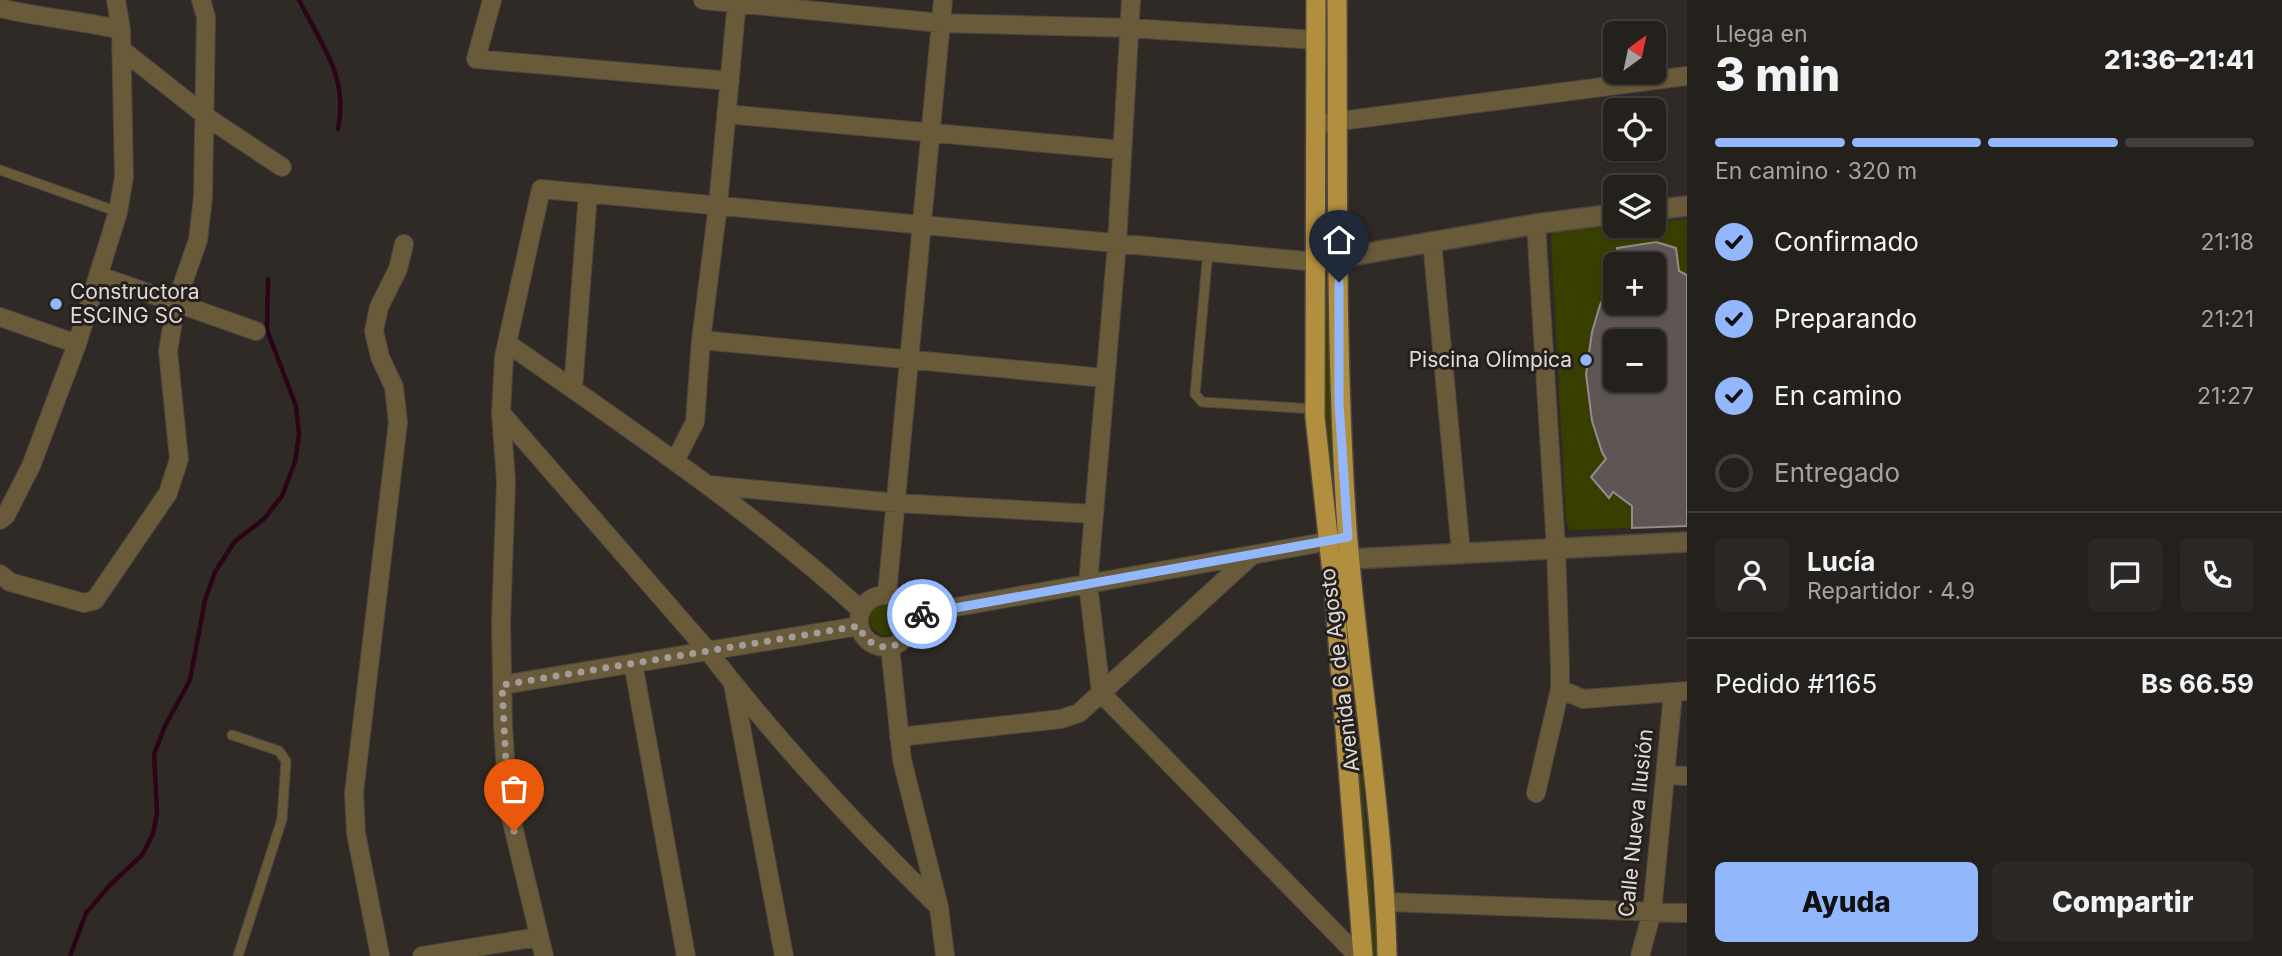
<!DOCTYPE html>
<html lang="es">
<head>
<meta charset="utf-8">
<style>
  :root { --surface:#24201c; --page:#2c2825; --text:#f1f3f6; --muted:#a3a3a3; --line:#413e3b; --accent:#92b7fd }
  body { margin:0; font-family:Inter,sans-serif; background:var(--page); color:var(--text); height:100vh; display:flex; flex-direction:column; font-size:26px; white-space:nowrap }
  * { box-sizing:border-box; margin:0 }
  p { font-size:23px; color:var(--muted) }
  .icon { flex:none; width:38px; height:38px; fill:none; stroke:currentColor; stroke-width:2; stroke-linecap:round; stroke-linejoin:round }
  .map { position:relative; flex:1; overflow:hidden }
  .drawer { display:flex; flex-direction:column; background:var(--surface); width:595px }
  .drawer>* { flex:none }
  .needle { width:46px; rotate:33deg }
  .controls { position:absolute; left:1603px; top:21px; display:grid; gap:14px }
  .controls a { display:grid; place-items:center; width:63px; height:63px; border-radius:10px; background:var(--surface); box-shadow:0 2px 5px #0004,0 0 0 2px var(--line); font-size:35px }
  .pin { position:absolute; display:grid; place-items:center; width:60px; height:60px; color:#fff; margin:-72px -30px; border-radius:50% 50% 50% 0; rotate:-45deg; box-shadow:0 0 7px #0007 }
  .pin .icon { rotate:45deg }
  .courier { position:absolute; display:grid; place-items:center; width:70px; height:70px; margin:-35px; border:5px solid #92b7fd; border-radius:50%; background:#fff; color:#222; box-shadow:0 2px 9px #0007 }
  .overview em { font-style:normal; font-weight:800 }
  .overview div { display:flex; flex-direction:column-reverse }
  .overview { display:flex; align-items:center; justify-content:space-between; height:119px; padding:0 28px }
  h1 { font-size:46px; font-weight:800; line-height:52px }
  .bar { display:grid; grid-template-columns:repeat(4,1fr); gap:10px 7px; align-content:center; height:84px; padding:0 28px }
  .bar i { height:9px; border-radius:5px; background:var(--line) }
  .bar .selected { background:var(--accent) }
  .bar p { grid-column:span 4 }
  .line { display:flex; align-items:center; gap:18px; padding:0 28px; border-top:2px solid var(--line) }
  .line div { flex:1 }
  .round { display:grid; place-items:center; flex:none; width:74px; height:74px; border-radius:10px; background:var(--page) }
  ol { padding:0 28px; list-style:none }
  li { display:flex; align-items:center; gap:21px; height:77px }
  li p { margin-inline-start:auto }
  li .icon { padding:7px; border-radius:50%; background:var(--accent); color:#111; stroke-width:4 }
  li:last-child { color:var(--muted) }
  li i { width:38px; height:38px; border:4px solid var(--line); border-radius:50% }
  .primary-button { display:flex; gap:14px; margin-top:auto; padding:14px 28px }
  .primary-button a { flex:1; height:80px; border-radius:10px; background:var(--accent); color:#111; font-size:28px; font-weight:800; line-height:80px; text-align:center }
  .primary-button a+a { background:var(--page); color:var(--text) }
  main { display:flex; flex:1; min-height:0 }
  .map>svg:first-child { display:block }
  .green { fill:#383e00; fill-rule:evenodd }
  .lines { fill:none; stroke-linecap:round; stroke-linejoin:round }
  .stream { stroke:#2c0418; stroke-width:4.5 }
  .building { fill:#5e5554; stroke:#958b8a; stroke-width:2; fill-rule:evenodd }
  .service-casing { stroke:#4c4643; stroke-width:11 }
  .minor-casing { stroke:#4c4643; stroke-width:20 }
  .tertiary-casing { stroke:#4c4643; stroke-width:22 }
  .trunk-casing { stroke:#4c4643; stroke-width:22 }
  .service { stroke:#695a39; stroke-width:9 }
  .minor { stroke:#695a39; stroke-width:18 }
  .tertiary { stroke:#695a39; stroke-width:19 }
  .trunk { stroke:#b28f3e; stroke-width:19 }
  .done { stroke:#a29d9a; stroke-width:7; stroke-dasharray:0 12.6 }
  .route { stroke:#92b7fd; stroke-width:9 }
  .poi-dot { fill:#92b7fd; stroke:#26201c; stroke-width:2.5 }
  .labels { text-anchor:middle; stroke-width:6; stroke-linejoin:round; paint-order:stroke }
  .poi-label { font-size:21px; fill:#e0dbd9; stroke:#26201c; text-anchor:start }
  .street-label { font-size:21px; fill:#e0dbd9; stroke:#26201c }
</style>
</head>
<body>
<main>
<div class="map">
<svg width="1687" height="956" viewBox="0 0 1687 956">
  <rect width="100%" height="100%" fill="#302a26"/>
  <!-- green -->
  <path class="green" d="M1687,219V526L1570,530L1566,520L1551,237L1555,231L1615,226H1654V222ZM1615,264H1654V303H1615ZM1615,341H1654V380H1615Z
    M1326,276L1334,277L1342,525L1333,526L1323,393Z
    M1336,571H1345L1377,956H1368Z
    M870 619a16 16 0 1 1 32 0a16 16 0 1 1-32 0Z"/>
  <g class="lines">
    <!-- stream -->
    <path class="stream" d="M299,0C321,44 349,77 338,129
      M70,956L86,913L110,885L142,855L153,834L157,813L154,754L165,726L190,680L205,600L215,572L235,541L264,519L282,496L295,462L299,435L296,406L267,330L268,279"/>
  </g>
  <!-- building -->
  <path class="building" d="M1656,242L1676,248L1679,271L1687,275V526L1632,528V506L1613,492L1609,498L1591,477L1606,459L1602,452L1592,421L1586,374L1592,332L1600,305L1615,276V303H1654V264H1622L1617,248ZM1615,341H1654V380H1615Z"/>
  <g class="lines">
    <!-- service casing -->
    <g class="service-casing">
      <path id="service" d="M0,170L118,212
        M1208,251L1195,394L1202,402L1315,409
        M232,735L279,751L286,761L282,819L238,956"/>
    </g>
    <!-- minor casing -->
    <g class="minor-casing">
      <path id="minor" d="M492,0L476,59L730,81
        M703,0L941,23L1129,28L1317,40
        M1131,0L1117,243L1088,584L1101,693L1358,956
        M0,8C40,18 81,20 121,30
        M121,49L211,120L282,167
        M726,114L1122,150
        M1317,124L1687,76
        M1432,241L1461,553
        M100,276L256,331
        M0,317L77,344
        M701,340L1105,378
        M507,343C628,428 751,510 861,610
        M573,389L588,193
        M501,413L708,651C777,741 857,827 939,907
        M675,461L695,422L701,340L718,205L737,0
        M708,485L897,503L1094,514
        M0,520L6,515L31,466L77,344L118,212L124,177L121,30L116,0
        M0,574L10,582L84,603L95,600L168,493L179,459L168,351L176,303L198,240L203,197L206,17L201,0
        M887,594L943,0
        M859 621a26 26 0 1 1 52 0a26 26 0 1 1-52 0Z
        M911,615L1342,539
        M890,647L902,760L939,907L945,956
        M633,663L686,956
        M733,684L784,956
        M502,685L859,626
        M1560,689L1583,699L1687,691
        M899,737L1061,719L1079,713L1250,557
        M1665,775L1687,776
        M1536,793L1560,689V665L1556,548L1536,224
        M1386,902L1687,913
        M380,956L356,833L354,793L398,422L394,387L380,357L374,331L379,307L398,269L404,244
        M422,956L538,937
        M544,956L508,805L503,725L501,622L506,481L501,413L504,357L541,189L1316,262
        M1640,956L1652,912L1673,693"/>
    </g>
    <!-- tertiary casing -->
    <g class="tertiary-casing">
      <path id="tertiary" d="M1654,210L1687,206
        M1316,262L1536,224L1615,214
        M1350,559L1687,542"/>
    </g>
    <!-- trunk casing -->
    <g class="trunk-casing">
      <path id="trunk" d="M1316,0L1315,417L1334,591L1363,956
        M1337,0C1338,176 1335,353 1347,529C1358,672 1384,813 1387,956"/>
    </g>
    <!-- service -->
    <use href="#service" class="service"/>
    <!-- minor -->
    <use href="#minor" class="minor"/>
    <!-- tertiary -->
    <use href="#tertiary" class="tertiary"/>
    <!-- trunk -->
    <use href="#trunk" class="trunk"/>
  </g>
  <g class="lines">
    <!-- done -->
    <path class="done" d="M514,831L508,805L502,685L859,626C871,659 914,651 911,615L922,614"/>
    <!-- route -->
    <path class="route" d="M922,614L1348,537L1339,404V282"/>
  </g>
  <!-- markers -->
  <g class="poi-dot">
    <circle cx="56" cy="304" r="7"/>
    <circle cx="1586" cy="360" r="7"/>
  </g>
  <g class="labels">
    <!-- poi labels -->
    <g class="poi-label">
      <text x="70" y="299">Constructora<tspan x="70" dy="24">ESCING SC</tspan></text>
      <text x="1572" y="367" text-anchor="end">Piscina Olímpica</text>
    </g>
    <!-- street labels -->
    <g class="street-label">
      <text transform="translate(1340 670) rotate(-97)" y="7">Avenida 6 de Agosto</text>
      <text transform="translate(1636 823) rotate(-84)" y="7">Calle Nueva Ilusión</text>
    </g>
  </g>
</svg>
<div class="controls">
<a><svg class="needle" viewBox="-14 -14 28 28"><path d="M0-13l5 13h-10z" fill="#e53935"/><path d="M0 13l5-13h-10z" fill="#a3a3a3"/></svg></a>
<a><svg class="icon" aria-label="locate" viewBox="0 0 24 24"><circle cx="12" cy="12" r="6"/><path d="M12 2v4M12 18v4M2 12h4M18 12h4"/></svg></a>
<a><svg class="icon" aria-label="layers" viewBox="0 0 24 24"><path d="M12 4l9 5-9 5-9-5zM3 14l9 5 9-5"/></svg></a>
<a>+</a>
<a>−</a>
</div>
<div class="pin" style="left:514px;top:831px;background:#ea580c"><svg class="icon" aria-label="bag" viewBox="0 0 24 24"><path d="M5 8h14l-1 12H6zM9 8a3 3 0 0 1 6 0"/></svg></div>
<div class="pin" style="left:1339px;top:282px;background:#1f2937"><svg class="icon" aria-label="home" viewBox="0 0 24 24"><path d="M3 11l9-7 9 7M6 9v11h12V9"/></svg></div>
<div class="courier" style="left:922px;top:614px"><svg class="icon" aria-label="bike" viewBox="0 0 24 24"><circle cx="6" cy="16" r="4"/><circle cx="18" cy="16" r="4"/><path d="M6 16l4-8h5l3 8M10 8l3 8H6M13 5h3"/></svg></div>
</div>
<section class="drawer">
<div class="overview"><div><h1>3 min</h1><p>Llega en</p></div><em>21:36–21:41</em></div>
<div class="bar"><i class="selected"></i><i class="selected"></i><i class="selected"></i><i></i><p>En camino · 320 m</p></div>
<ol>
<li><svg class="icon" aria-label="check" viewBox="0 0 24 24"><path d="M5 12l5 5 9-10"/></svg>Confirmado<p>21:18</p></li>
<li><svg class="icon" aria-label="check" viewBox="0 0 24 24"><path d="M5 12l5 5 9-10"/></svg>Preparando<p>21:21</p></li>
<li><svg class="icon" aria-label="check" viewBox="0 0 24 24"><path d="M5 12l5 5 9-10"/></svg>En camino<p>21:27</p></li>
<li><i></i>Entregado</li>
</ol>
<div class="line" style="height:126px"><a class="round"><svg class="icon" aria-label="person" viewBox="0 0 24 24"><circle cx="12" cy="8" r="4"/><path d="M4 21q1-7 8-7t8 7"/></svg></a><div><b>Lucía</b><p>Repartidor · 4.9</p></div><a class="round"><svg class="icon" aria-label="chat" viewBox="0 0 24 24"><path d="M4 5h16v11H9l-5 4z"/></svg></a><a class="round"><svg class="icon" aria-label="phone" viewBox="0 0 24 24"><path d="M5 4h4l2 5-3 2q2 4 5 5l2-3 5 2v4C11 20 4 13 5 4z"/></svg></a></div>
<div class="line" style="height:91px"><div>Pedido #1165</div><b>Bs 66.59</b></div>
<div class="primary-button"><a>Ayuda</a><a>Compartir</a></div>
</section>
</main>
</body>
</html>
